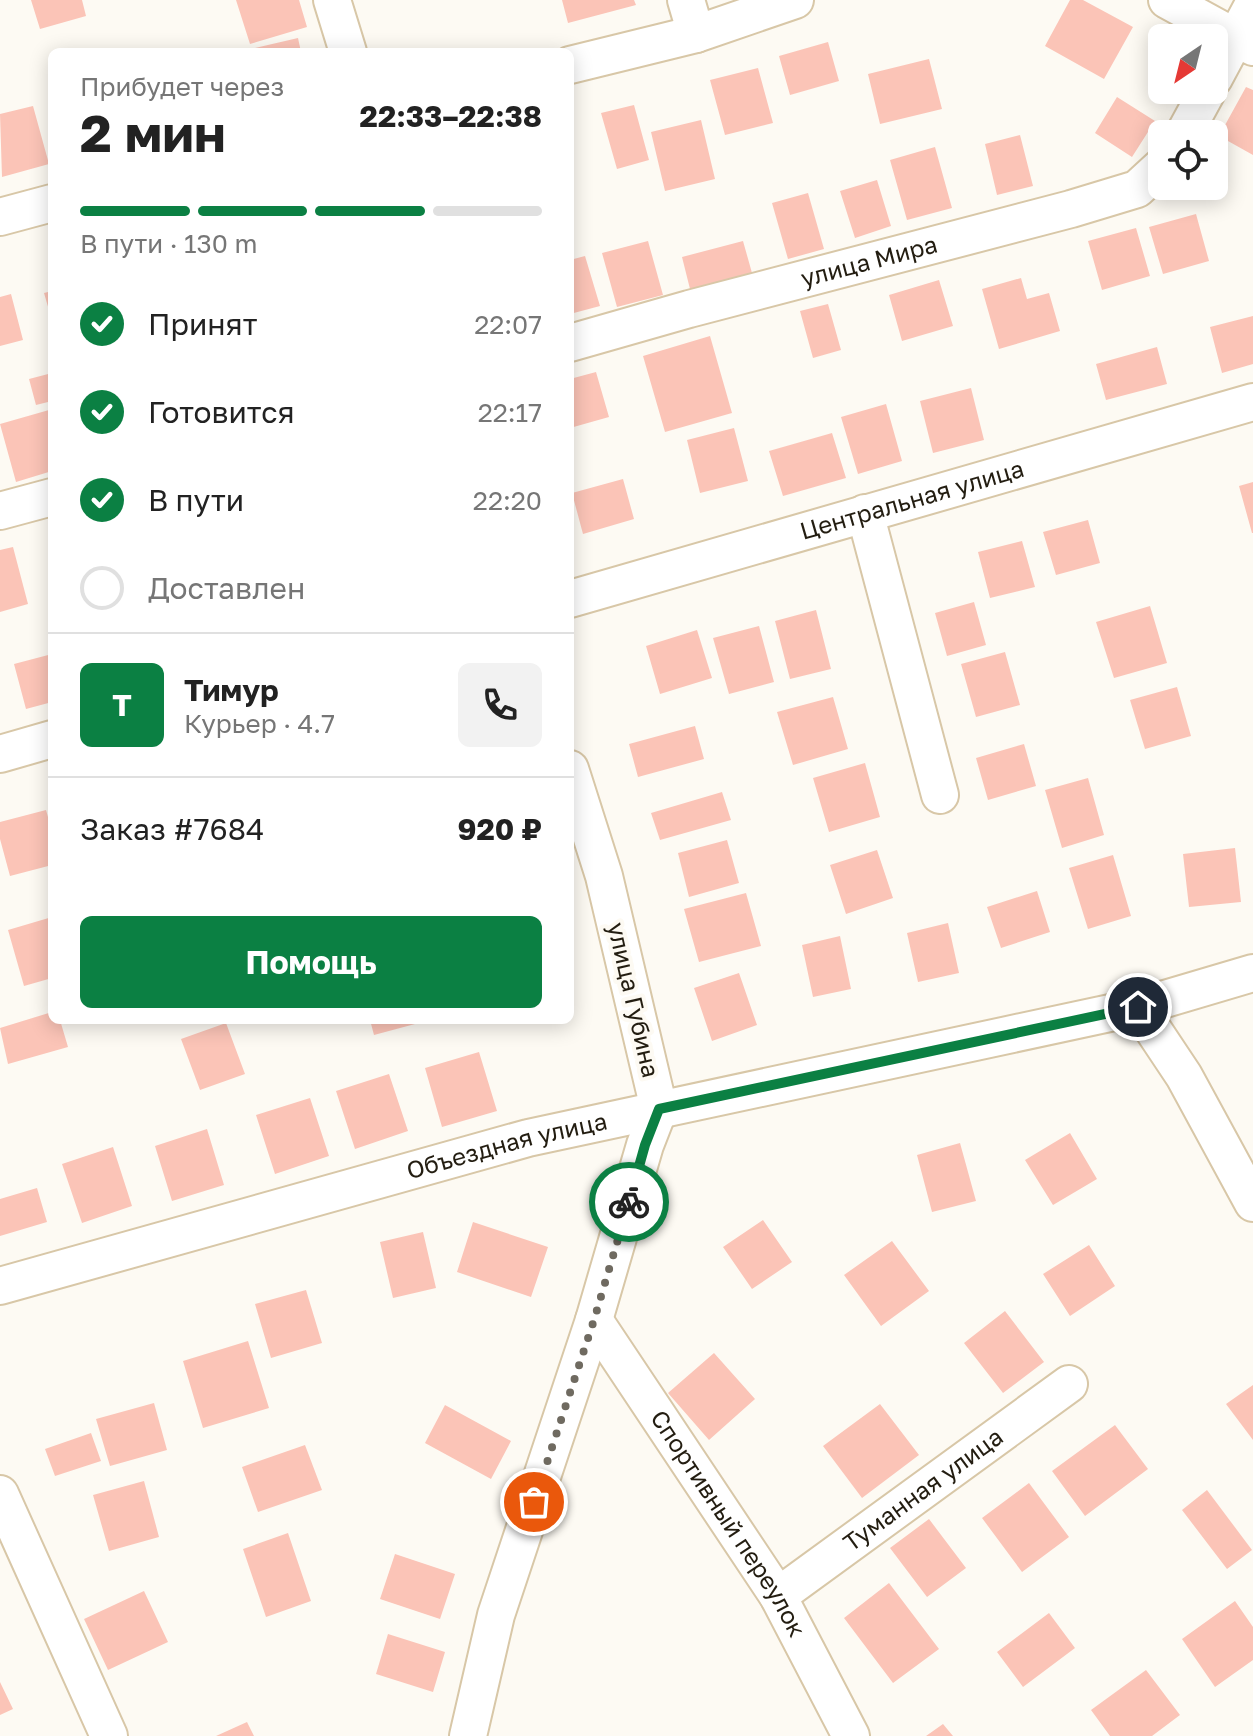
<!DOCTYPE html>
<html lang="ru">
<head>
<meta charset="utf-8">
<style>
  :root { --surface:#fff; --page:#f2f2f2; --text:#222; --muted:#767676; --line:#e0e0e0; --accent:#0b8043 }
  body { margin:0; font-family:"Golos Text",sans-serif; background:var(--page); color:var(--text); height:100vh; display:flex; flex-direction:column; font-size:30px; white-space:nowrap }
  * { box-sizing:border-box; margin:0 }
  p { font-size:26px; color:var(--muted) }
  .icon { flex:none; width:44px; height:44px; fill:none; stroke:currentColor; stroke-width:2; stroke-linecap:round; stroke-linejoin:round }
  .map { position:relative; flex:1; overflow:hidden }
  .side { position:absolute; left:48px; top:48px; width:526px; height:976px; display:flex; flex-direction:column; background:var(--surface); border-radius:12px; box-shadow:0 4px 20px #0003 }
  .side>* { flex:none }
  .needle { width:52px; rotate:215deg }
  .fabs { position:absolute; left:1148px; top:24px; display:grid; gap:16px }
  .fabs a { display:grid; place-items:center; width:80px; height:80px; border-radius:12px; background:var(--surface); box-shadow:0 4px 20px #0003; font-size:40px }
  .pin { position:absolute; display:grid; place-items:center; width:68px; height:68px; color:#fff; margin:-34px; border:4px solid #fff; border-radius:50%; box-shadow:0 2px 8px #0007 }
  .courier { position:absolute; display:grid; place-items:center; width:80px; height:80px; margin:-40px; border:6px solid #0b8043; border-radius:50%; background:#fff; color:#222; box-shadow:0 2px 10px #0007 }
  .head em { font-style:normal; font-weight:700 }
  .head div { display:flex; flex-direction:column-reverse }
  .head { display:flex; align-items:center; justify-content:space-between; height:136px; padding:0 32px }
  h1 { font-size:52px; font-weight:700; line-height:60px }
  .bar { display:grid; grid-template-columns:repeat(4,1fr); gap:12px 8px; align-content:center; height:96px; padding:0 32px }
  .bar i { height:10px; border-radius:6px; background:var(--line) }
  .bar .on { background:var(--accent) }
  .bar p { grid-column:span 4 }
  .line { display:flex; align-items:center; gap:20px; padding:0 32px; border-top:2px solid var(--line) }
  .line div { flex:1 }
  .round { display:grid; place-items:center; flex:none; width:84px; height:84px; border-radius:12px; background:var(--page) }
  ol { padding:0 32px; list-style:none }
  li { display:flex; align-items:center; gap:24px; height:88px }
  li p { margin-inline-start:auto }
  li .icon { padding:8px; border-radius:50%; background:var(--accent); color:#fff; stroke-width:4 }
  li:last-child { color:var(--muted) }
  li i { width:44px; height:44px; border:4px solid var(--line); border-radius:50% }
  .button { display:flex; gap:16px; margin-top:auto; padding:16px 32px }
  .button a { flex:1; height:92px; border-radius:12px; background:var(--accent); color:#fff; font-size:32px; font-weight:700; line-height:92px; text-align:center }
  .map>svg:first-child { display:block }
  .building { fill:#fbc4b7 }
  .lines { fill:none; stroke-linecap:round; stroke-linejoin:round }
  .minor-casing { stroke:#d8c7a7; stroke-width:40 }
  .minor { stroke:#fff; stroke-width:36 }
  .done { stroke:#6f6a60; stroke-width:8; stroke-dasharray:0 14.4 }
  .route { stroke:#0b8043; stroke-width:10 }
  .labels { text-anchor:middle; stroke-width:8; stroke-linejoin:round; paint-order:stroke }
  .street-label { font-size:24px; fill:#231d11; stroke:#fdfaf3 }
</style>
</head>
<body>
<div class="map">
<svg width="1253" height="1736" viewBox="0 0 1253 1736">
  <rect width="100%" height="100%" fill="#fdfaf3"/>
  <!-- building -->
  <path class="building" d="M31,0H82L86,16L40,29Z
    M236,0H299L307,27L250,44Z
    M562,0H634L636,5L568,23Z
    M1070,0H1083L1133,27L1104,79L1045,46Z
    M298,38L301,52H256L255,48Z
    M828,42L839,81L790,95L779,56Z
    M929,59L942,109L880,124L868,74Z
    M758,68L773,123L725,135L710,80Z
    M1246,87L1253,90V155L1219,136Z
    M1117,97L1155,121L1132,157L1095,133Z
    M634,105L649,160L617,169L601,113Z
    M33,106L49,164L2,177L0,114Z
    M701,120L715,179L665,191L651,132Z
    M1020,135L1033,186L997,195L985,144Z
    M935,147L952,208L907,220L890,160Z
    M877,180L891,226L855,238L840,191Z
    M808,193L824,249L788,259L772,203Z
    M1196,214L1209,261L1163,274L1149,227Z
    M1136,228L1150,276L1102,290L1088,241Z
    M648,241L663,295L617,307L602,253Z
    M743,241L752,273L690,289L682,257Z
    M585,256L600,306L570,314V260Z
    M1021,278L1027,299L1049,293L1060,331L999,349L982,289Z
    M939,280L953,326L902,341L889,295Z
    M52,291V317H51L44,293Z
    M11,294L23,340L0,346V297Z
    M828,304L841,350L813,358L800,311Z
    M1253,316V364L1222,373L1210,327Z
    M710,336L732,413L665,432L643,356Z
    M1157,347L1167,384L1106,400L1096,364Z
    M596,372L609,417L570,428V379Z
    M52,373V401L36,405L29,379Z
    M971,388L984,440L933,453L920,401Z
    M886,404L902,461L858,474L841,417Z
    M49,410L52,422V471L16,482L0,424Z
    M734,428L748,481L700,493L687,440Z
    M832,433L846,478L783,496L769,451Z
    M623,479L634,519L583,534L572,493Z
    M1253,482V533H1252L1239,486Z
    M1088,520L1100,563L1056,575L1043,532Z
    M1022,541L1035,587L990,598L978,552Z
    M13,547L28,604L0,612V550Z
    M974,602L986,645L947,656L935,613Z
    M1150,606L1167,663L1114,678L1096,622Z
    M816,610L831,669L790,679L775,621Z
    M759,626L774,682L729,694L713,638Z
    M697,630L712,678L660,694L646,646Z
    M1005,652L1020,705L976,717L961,664Z
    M52,654V702L26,709L14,664Z
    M1177,687L1191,736L1145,749L1130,700Z
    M833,697L848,749L793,765L777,712Z
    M695,726L704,759L638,777L629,744Z
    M1024,744L1036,786L988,800L976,758Z
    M865,763L880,817L829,832L813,778Z
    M1088,778L1104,835L1062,848L1045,790Z
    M722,792L731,820L660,840L651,813Z
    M46,810L52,831V865L10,876L0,839V822Z
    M727,840L739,883L689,897L678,853Z
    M1235,848L1241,902L1189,907L1183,854Z
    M877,850L893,898L846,914L830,865Z
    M1113,855L1131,916L1088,929L1069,868Z
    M1037,891L1050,932L1001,948L987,907Z
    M746,893L761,946L699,962L684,909Z
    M52,917V978L24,986L8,930Z
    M948,923L959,973L918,982L907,933Z
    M840,936L851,989L813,997L802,945Z
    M739,973L757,1025L712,1041L694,988Z
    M52,1012V1020H60L68,1047L8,1064L0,1028Z
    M370,1020H414L415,1024L374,1035Z
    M226,1023L245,1074L200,1090L181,1039Z
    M479,1052L497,1111L442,1127L425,1068Z
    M389,1074L408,1131L355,1149L336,1091Z
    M310,1098L329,1156L275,1174L256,1115Z
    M207,1129L224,1185L172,1201L155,1146Z
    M1070,1133L1097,1179L1053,1205L1025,1160Z
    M960,1143L976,1201L932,1212L917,1155Z
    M113,1147L132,1206L82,1223L62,1164Z
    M37,1188L47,1222L0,1236V1199Z
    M763,1220L792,1262L752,1289L723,1247Z
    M473,1222L548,1247L531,1297L457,1272Z
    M423,1232L436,1288L393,1298L380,1242Z
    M892,1241L929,1291L881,1326L844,1275Z
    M1089,1245L1115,1286L1070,1316L1043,1274Z
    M306,1290L322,1343L271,1358L255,1304Z
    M1005,1311L1044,1362L1003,1393L964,1343Z
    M248,1341L269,1408L203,1428L183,1361Z
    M714,1353L755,1399L709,1440L668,1393Z
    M1253,1385V1440L1226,1404Z
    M154,1403L167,1450L110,1466L96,1419Z
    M880,1404L919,1455L862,1498L823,1446Z
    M445,1405L511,1441L491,1479L425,1443Z
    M1115,1425L1148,1469L1085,1516L1052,1471Z
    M91,1433L101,1461L55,1476L45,1449Z
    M305,1445L322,1490L258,1512L242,1467Z
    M144,1481L159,1537L109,1551L93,1495Z
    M1029,1483L1069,1537L1022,1572L982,1518Z
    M1207,1490L1252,1550L1227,1569L1182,1510Z
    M929,1519L966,1568L927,1597L890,1548Z
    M288,1533L311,1601L266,1617L243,1549Z
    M395,1554L455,1574L440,1619L380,1599Z
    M889,1583L939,1649L893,1683L844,1618Z
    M144,1591L168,1642L108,1670L84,1619Z
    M1235,1601L1253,1627V1660L1215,1687L1182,1639Z
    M1049,1613L1075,1648L1023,1687L997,1652Z
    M388,1634L445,1652L433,1692L376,1674Z
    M1146,1670L1180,1715L1152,1736H1110L1091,1710Z
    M0,1682L13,1709L0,1715Z
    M247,1722L254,1736H216Z
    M943,1724L953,1736H926Z"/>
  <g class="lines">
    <!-- minor casing -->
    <g class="minor-casing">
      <g id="minor">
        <path d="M332,0L348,52"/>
        <path d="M686,0L696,34"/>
        <path d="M1167,0L1253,47"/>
        <path d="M570,65L696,34L795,0"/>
        <path d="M1214,78L1253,5"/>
        <path d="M1184,134L1208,90"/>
        <path d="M0,217L52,203"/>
        <path id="s1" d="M570,343L689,309L1071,209L1137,189L1162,166"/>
        <path d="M0,511L52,497"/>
        <path d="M865,513L940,795"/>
        <path id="s2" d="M570,599L1253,402"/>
        <path d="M0,754L52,739"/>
        <path d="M1138,1007L1184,1076L1253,1203"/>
        <path id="s3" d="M0,1286L528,1138L1138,1007L1253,973"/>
        <path id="s4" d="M594,1320L778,1596L851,1736"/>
        <path d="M0,1494L109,1736"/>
        <path id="s5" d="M778,1596L1069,1384"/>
        <path d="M468,1736L496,1615L594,1320L645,1145L659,1109L604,876L570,769"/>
      </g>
    </g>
    <!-- minor -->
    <use href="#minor" class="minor"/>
  </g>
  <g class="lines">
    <!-- done -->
    <path class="done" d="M534,1502L594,1320L629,1202"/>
    <!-- route -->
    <path class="route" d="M629,1202L645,1145L659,1109L1138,1007"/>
  </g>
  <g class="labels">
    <!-- street labels -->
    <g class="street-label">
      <text dy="8" stroke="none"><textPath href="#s1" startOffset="310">улица Мира</textPath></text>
      <text dy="8" stroke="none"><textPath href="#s2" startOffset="356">Центральная улица</textPath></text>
      <text transform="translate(633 1000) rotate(77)" y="8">улица Губина</text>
      <text dy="8" stroke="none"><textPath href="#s3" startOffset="526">Объездная улица</textPath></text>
      <text dy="8" stroke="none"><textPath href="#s5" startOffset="180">Туманная улица</textPath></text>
      <text dy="8" stroke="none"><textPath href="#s4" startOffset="244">Спортивный переулок</textPath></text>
    </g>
  </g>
</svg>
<div class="fabs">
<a><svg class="needle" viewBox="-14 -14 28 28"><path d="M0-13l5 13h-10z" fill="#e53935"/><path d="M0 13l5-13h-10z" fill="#767676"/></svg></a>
<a><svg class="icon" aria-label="locate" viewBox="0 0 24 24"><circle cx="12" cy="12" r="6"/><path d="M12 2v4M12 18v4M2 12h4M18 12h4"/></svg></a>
</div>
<div class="pin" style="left:534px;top:1502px;background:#ea580c"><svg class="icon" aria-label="bag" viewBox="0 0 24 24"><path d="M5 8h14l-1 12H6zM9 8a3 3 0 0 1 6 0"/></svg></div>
<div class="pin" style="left:1138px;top:1007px;background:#1f2937"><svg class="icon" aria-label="home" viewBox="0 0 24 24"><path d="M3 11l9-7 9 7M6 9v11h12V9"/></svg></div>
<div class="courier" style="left:629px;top:1202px"><svg class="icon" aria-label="bike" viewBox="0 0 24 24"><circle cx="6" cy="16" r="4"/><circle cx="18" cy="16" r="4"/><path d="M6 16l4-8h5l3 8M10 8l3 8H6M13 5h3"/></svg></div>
<section class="side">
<div class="head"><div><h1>2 мин</h1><p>Прибудет через</p></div><em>22:33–22:38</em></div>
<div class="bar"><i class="on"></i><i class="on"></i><i class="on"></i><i></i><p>В пути · 130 m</p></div>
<ol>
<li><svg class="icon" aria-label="check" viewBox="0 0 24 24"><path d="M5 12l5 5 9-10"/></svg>Принят<p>22:07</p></li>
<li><svg class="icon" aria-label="check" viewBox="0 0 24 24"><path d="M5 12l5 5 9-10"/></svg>Готовится<p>22:17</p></li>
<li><svg class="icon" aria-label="check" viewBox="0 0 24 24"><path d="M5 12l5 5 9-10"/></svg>В пути<p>22:20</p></li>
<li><i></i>Доставлен</li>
</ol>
<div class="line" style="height:144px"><b class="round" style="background:var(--accent);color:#fff">Т</b><div><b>Тимур</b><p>Курьер · 4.7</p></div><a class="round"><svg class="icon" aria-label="phone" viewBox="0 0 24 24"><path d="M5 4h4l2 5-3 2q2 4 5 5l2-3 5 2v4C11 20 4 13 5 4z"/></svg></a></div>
<div class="line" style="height:104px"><div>Заказ #7684</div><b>920 ₽</b></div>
<div class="button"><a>Помощь</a></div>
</section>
</div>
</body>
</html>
